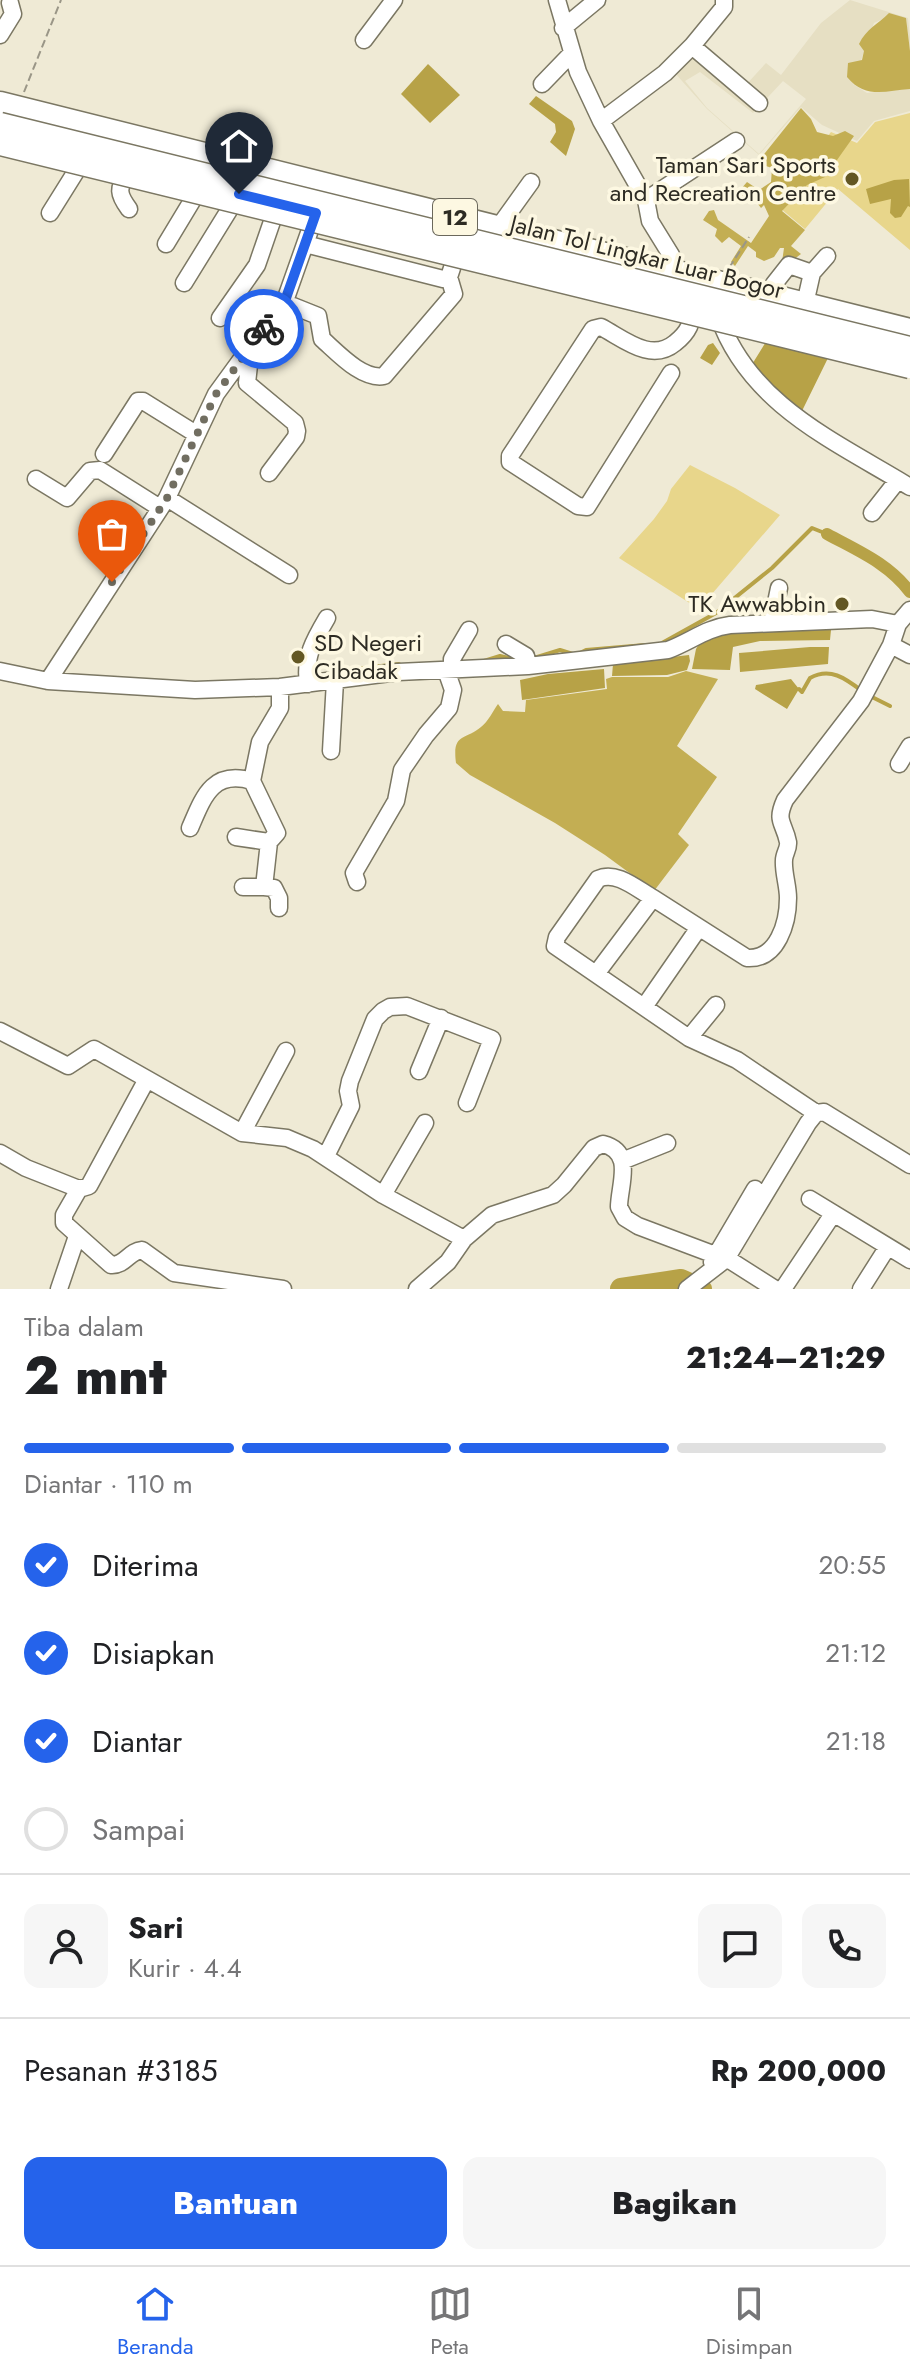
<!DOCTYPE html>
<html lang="id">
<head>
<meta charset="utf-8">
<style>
  :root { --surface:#fff; --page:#f6f6f6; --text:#202124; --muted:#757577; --line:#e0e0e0; --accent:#2563eb }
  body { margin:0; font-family:Jost,sans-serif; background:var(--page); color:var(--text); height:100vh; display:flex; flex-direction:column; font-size:30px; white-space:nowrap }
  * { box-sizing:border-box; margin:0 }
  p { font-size:26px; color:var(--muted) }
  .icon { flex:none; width:44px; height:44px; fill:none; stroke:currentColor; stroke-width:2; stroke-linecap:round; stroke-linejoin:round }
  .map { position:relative; height:1289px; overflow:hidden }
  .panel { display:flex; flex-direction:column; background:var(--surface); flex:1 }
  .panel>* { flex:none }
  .pin { position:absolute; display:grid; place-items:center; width:68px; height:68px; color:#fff; margin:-82px -34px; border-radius:50% 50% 50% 0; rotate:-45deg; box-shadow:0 0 8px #0007 }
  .pin .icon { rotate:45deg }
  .courier { position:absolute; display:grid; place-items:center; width:80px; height:80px; margin:-40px; border:6px solid #2563eb; border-radius:50%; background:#fff; color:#222; box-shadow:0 2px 10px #0007 }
  .summary em { font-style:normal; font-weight:800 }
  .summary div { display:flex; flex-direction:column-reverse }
  .summary { display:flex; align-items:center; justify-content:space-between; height:136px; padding:0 24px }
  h1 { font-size:52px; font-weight:800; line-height:60px }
  .bar { display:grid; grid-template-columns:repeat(4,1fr); gap:12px 8px; align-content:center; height:96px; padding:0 24px }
  .bar i { height:10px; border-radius:6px; background:var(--line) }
  .bar .selected { background:var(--accent) }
  .bar p { grid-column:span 4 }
  .line { display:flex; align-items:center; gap:20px; padding:0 24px; border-top:2px solid var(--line) }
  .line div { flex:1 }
  .round { display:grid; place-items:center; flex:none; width:84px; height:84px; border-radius:16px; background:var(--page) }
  ol { padding:0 24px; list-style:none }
  li { display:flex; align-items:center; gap:24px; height:88px }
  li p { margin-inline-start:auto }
  li .icon { padding:8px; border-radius:50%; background:var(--accent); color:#fff; stroke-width:4 }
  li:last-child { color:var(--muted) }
  li i { width:44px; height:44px; border:4px solid var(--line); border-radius:50% }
  .button { display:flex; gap:16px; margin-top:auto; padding:16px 24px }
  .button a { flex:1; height:92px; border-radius:16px; background:var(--accent); color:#fff; font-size:32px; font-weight:800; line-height:92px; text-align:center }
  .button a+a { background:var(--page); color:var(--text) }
  .menu { display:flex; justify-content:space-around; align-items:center; height:112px; border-top:2px solid var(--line); background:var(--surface); font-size:22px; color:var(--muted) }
  .menu a { display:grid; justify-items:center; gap:4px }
  .menu .selected { color:var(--accent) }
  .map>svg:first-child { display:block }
  .built { fill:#e6dfc3; fill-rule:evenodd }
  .green { fill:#e8d68b }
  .forest { fill:#c3ae53 }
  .water { fill:#b7a247 }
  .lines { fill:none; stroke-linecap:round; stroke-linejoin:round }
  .stream { stroke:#b7a247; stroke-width:4 }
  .canal { stroke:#b7a247; stroke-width:12 }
  .river { stroke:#b7a247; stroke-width:22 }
  .minor-casing { stroke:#7b7763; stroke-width:19 }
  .highway-casing { stroke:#7b7763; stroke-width:25 }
  .path { stroke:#9a9687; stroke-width:2; stroke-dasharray:8 4; stroke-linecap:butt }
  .minor { stroke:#fff; stroke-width:16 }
  .highway { stroke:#fff; stroke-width:22 }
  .highway-bridge-casing { stroke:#7b7763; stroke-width:25; stroke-linecap:butt }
  .highway-bridge { stroke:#fff; stroke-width:22 }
  .done { stroke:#716e61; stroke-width:8; stroke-dasharray:0 14.4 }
  .route { stroke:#2563eb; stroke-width:10 }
  .poi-dot { fill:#635723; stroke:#fdf8e2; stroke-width:3 }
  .labels { text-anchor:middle; stroke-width:7; stroke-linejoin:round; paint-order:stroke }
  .shield { fill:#fdf8e2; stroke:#6b685c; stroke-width:2 }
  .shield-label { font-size:22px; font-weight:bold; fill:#2d2b23 }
  .poi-label { font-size:24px; fill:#2d2b23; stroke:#fdf8e2; text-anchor:end }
  .street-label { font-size:24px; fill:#2d2b23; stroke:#fdf8e2 }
</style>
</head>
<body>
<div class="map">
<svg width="910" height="1289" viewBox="0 0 910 1289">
  <rect width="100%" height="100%" fill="#efead5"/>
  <!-- built -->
  <path class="built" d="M850,0L908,18L910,37V51L906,19H883L874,23L853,84L867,93L910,88V111L874,121L857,141L822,125L801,107L759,155L707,109L674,72L698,50L744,87L766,63L781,75L821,23ZM700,72L753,113L783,81L806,99L759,154L707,108L685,81Z"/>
  <!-- green -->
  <path class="green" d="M910,113V250L838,189L805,229L774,203L831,132L857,143L875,122Z
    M690,465L735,488L780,515L699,609L619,558L654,519L667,501L671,489Z"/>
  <!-- forest -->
  <path class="forest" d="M889,13L906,18L910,51V89C885,91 865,99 847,77L848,63L862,60L864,51L859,44C866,29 878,24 889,13Z
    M801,108L811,119L817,132L833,136L845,131L854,136L825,177L807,185L782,211L805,230L791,246L801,254L793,260L782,262L784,248H780L774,257L764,261L756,257V252L748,246L735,266L731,262L741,246L729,237L722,243L715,236L717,229L703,220L709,211L714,210L718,220L751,243L769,216L764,205L761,208L758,204L762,195L750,189L739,202L734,197L747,182L759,190L771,182L772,168L757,163Z
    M686,671L718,679L677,746L717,777L678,834L689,845L654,891L605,855L555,823L470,775L456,763C452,732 465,741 481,727C488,722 493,711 498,704L503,711L525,712L526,700L607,689L606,679L612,677H668Z"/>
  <!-- water -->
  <path class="water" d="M428,64L460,95L430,123L401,94Z
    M536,96L572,121L575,129L566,156L550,142L556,132L555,124L529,104Z
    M909,179L910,207L908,206L901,217L895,218L890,213L891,199L870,204L866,189L894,180Z
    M767,340L828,358L802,411L751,366Z
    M713,343L720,353L712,365L700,358L708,345Z
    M804,627L831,630L830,640L760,641L733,647L730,670L692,669L696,649L701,641H708L716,633Z
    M810,647H829L828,664L740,672L739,653Z
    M689,655L690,661L687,670L667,675L612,676L613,664Z
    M604,669L605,688L522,700L520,680L548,674Z
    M791,679L799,689L787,709L755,689L756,685Z"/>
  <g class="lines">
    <!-- stream -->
    <path class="stream" d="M662,643L716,613L772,568L812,528L827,534
      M534,658L560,650L576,655L586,650L645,645
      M484,661L500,656L518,660
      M354,669L399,664
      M799,689L802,692L810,678C830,667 845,678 862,691
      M870,696L890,706"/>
    <!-- canal -->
    <path class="canal" d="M827,534C858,551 888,563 910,592"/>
    <!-- river -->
    <path class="river" d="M621,1289L681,1280L701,1289"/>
    <!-- minor casing -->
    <g class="minor-casing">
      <path id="minor" d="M557,0L578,72L601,121L646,200L650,221L671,255L675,271
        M563,28L597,0
        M0,35L13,14L10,3
        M364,40L394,0
        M692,46L759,103
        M542,84L571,54
        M601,121L665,73L692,46L724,7V0
        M646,200L736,141
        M129,209C115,190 120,188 129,168
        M50,213L85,157
        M498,228L531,182
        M166,244L201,186
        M313,246L443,279L449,277L452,268
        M184,283L239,194
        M769,295L774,284L789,265L812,273
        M805,304L812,273L827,256
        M293,306L318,316L322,339C338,353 362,380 384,376L454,294L449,277
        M718,315C749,405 835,441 910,487
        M220,318L257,265L278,204
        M260,351L249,365L247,383L295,423L297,431L296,437L269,473
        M671,373L587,507L578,506L510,462V456L593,329L601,327C624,339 651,363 675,343C689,332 692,323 694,305
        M104,454L138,401H143L196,434
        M36,479L67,498L90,471L100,470L160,508
        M167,498L289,575
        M872,513L898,480
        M772,622L779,588
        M506,644L526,656L528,666
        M891,645L910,655
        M452,669V659L469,630
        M0,671L48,681L195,690L280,687L398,672L528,666L668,650C690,642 706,628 730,625L872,619L898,624
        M48,681L167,498L216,394L286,298L316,213
        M308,684C304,657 314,640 327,618
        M331,751L335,681
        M899,764L910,746
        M252,781L260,742L280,708V687
        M190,828C203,798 212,769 252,781L277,833L269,842L236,837
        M269,842L264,887L274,888L279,898V908
        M357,882L354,873L396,801L402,770L426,735L449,708L453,690L446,670
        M243,887H264
        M653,898C637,889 616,870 598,879L557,937L555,946L689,1038L737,1060L816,1113
        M596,974L653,898L747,958C778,960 788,922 788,898C788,885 783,872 784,860C784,854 789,848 788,842C784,822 775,822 785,800L861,701L891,645L898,624L910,610
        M644,1007L698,929
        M0,1031L68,1066L94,1049L147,1079
        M689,1038L716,1005
        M419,1071L441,1018
        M242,1133L286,1051
        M0,1153L26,1168L79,1189L89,1186L147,1079L242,1133L287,1138L313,1149L383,1195L464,1239L492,1215L553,1195L564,1185L594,1148L603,1144C635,1152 619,1185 619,1207L625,1218L638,1226L731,1261L775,1289
        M326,1156L351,1106L348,1091L350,1081L375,1019L383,1011L390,1007L407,1006L492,1039L467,1103
        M622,1161L667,1143
        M79,1189L64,1215V1223L111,1265C125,1266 129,1251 142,1250L174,1273L283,1289
        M383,1195L425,1123
        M810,1199L910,1260
        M712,1262L755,1189
        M59,1289L77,1236
        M417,1289L448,1262L464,1239
        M687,1289L726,1259L808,1123L816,1113L824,1112L910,1165
        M783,1289L833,1214
        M861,1289L887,1248"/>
    </g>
    <!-- highway casing -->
    <g class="highway-casing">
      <path id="highway" d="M0,103L910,330"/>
    </g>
    <!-- path -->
    <path class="path" d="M24,92L61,0
      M729,268L749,237"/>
    <!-- minor -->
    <use href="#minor" class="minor"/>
    <!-- highway -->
    <use href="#highway" class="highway"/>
    <!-- highway-bridge casing -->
    <g class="highway-bridge-casing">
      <path id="highway-bridge" d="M0,124L910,348
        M0,144L910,367"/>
    </g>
    <!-- highway-bridge -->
    <use href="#highway-bridge" class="highway-bridge"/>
  </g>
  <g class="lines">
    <!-- done -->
    <path class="done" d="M112,582L167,498L216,394L264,329"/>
    <!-- route -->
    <path class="route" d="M239,194L316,213L286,298L264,329"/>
  </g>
  <!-- markers -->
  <g class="poi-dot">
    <circle cx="852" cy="179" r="8"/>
    <circle cx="842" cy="604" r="8"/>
    <circle cx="298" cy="657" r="8"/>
  </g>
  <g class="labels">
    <!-- shield labels -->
    <rect class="shield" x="433" y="199" width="44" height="36" rx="6"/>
    <g class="shield-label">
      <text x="455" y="225">12</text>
    </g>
    <!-- poi labels -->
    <g class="poi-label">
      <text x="836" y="173">Taman Sari Sports<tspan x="836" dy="28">and Recreation Centre</tspan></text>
      <text x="826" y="612">TK Awwabbin</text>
      <text x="314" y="651" text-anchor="start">SD Negeri<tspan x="314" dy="28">Cibadak</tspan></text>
    </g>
    <!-- street labels -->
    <g class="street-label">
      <text transform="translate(647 257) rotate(14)" y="8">Jalan Tol Lingkar Luar Bogor</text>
    </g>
  </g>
</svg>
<div class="pin" style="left:112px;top:582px;background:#ea580c"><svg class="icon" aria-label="bag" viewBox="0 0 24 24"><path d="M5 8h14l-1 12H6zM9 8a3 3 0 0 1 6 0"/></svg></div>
<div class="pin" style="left:239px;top:194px;background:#1f2937"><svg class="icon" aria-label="home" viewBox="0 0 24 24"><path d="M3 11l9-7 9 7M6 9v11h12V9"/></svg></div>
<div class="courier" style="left:264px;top:329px"><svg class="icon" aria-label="bike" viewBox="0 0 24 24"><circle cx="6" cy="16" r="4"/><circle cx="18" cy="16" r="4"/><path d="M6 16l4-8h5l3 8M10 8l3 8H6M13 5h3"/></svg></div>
</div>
<section class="panel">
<div class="summary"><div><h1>2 mnt</h1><p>Tiba dalam</p></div><em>21:24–21:29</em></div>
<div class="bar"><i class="selected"></i><i class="selected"></i><i class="selected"></i><i></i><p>Diantar · 110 m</p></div>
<ol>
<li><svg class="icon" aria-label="check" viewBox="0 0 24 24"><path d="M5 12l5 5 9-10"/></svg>Diterima<p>20:55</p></li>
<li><svg class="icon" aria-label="check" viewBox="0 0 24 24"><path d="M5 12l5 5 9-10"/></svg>Disiapkan<p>21:12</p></li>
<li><svg class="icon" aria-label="check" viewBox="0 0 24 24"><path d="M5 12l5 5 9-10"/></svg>Diantar<p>21:18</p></li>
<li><i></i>Sampai</li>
</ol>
<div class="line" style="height:144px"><a class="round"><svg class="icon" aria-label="person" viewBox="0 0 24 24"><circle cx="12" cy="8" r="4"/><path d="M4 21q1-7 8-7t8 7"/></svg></a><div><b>Sari</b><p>Kurir · 4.4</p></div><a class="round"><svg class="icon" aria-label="chat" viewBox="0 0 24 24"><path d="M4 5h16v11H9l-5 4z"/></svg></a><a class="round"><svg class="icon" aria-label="phone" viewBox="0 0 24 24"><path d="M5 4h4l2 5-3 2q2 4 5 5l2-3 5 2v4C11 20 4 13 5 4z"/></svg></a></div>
<div class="line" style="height:104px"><div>Pesanan #3185</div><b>Rp 200,000</b></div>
<div class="button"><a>Bantuan</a><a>Bagikan</a></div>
</section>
<nav class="menu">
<a class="selected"><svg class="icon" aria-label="home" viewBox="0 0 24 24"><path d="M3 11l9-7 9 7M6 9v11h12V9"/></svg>Beranda</a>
<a><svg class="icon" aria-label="map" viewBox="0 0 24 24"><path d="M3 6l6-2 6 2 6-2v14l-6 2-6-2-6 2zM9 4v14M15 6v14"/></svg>Peta</a>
<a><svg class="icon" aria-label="saved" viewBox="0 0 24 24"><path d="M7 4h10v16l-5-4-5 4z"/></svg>Disimpan</a>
</nav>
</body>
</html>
